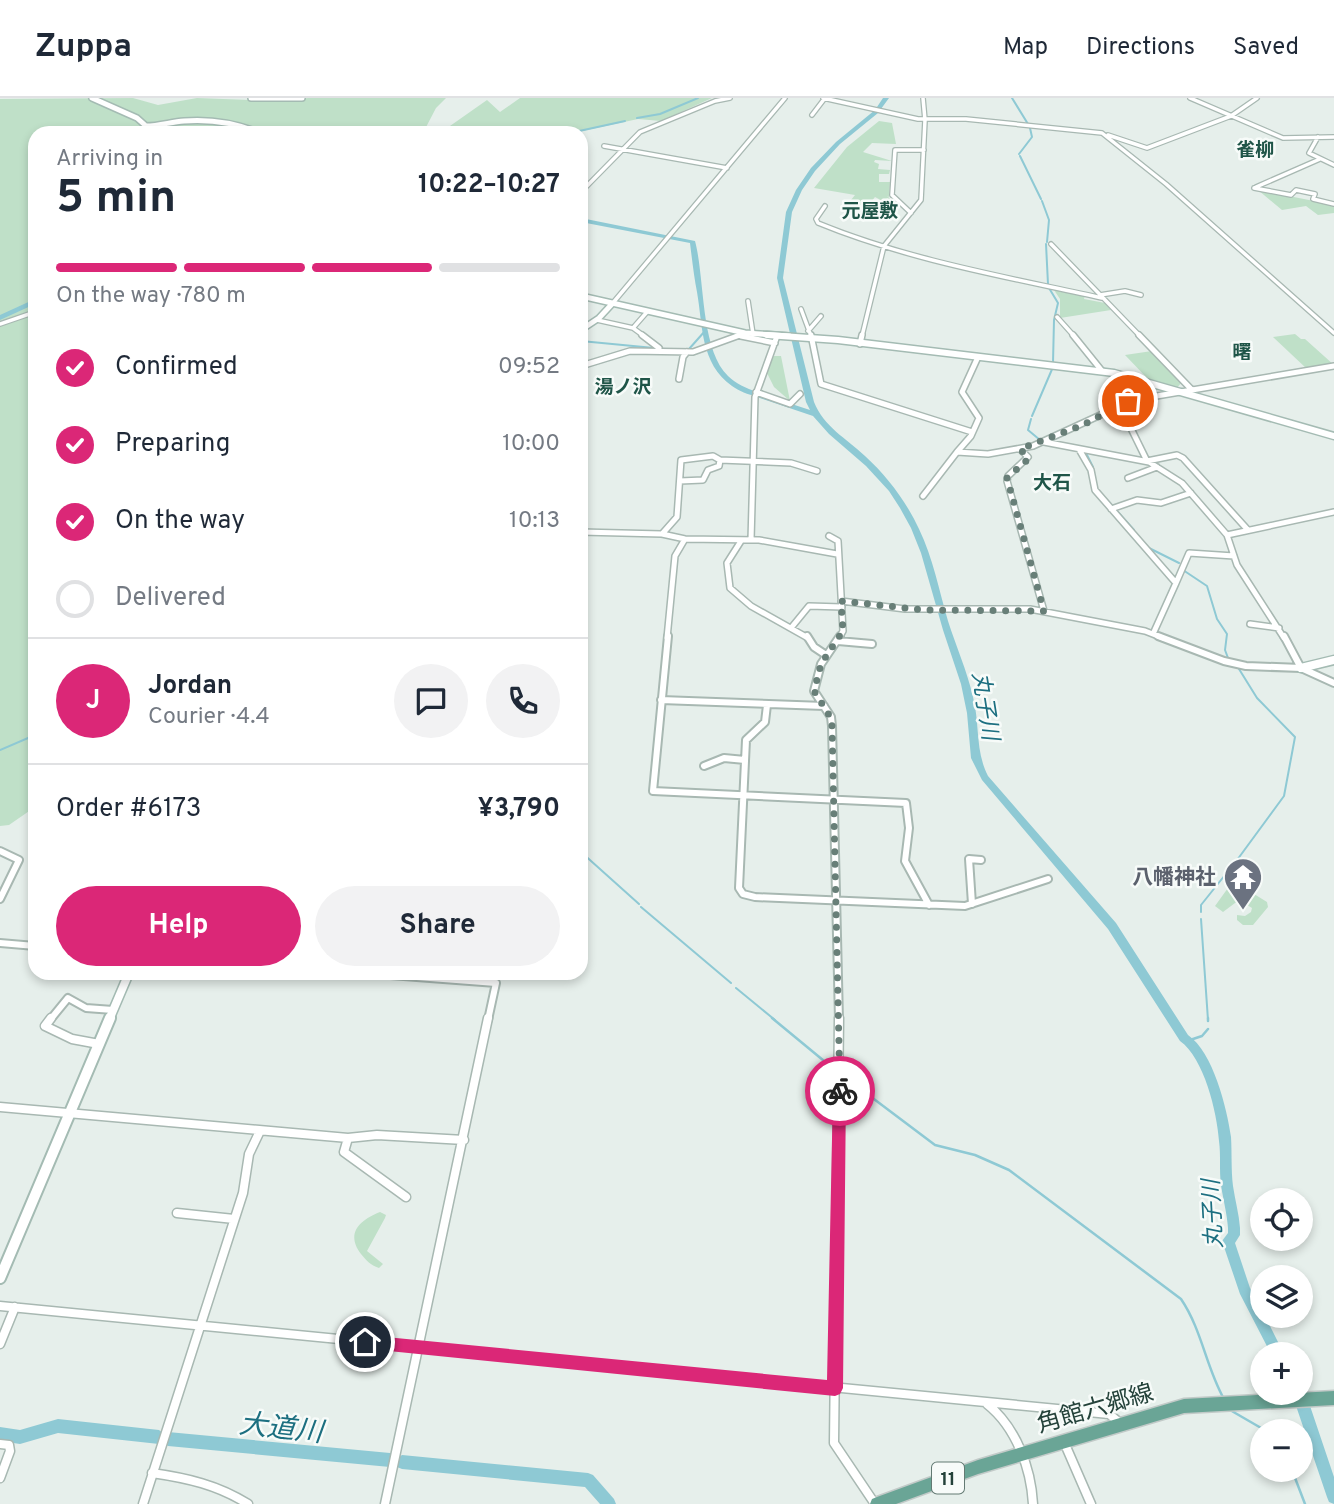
<!DOCTYPE html>
<html lang="en">
<head>
<meta charset="utf-8">
<style>
  :root { --surface:#fff; --page:#f2f2f3; --text:#1f2937; --muted:#747a83; --line:#e0e1e3; --accent:#db2777 }
  body { margin:0; font-family:Overpass,"Noto Sans JP",sans-serif; background:var(--page); color:var(--text); height:100vh; display:flex; flex-direction:column; font-size:26px; white-space:nowrap }
  * { box-sizing:border-box; margin:0 }
  p { font-size:23px; color:var(--muted) }
  .icon { flex:none; width:38px; height:38px; fill:none; stroke:currentColor; stroke-width:2; stroke-linecap:round; stroke-linejoin:round }
  .map { position:relative; flex:1; overflow:hidden }
  .drawer { position:absolute; left:28px; top:28px; width:560px; height:854px; display:flex; flex-direction:column; background:var(--surface); border-radius:21px; box-shadow:0 4px 10px #0003 }
  .drawer>* { flex:none }
  .buttons { position:absolute; left:1250px; top:1090px; display:grid; gap:14px }
  .buttons a { display:grid; place-items:center; width:63px; height:63px; border-radius:50%; background:var(--surface); box-shadow:0 4px 10px #0003; font-size:35px }
  .pin { position:absolute; display:grid; place-items:center; width:60px; height:60px; color:#fff; margin:-30px; border:4px solid #fff; border-radius:50%; box-shadow:0 2px 7px #0007 }
  .courier { position:absolute; display:grid; place-items:center; width:70px; height:70px; margin:-35px; border:5px solid #db2777; border-radius:50%; background:#fff; color:#222; box-shadow:0 2px 9px #0007 }
  .headline em { font-style:normal; font-weight:700 }
  .headline div { display:flex; flex-direction:column-reverse }
  .headline { display:flex; align-items:center; justify-content:space-between; height:119px; padding:0 28px }
  h1 { font-size:46px; font-weight:700; line-height:52px }
  .bar { display:grid; grid-template-columns:repeat(4,1fr); gap:10px 7px; align-content:center; height:84px; padding:0 28px }
  .bar i { height:9px; border-radius:5px; background:var(--line) }
  .bar .on { background:var(--accent) }
  .bar p { grid-column:span 4 }
  .line { display:flex; align-items:center; gap:18px; padding:0 28px; border-top:2px solid var(--line) }
  .line div { flex:1 }
  .round { display:grid; place-items:center; flex:none; width:74px; height:74px; border-radius:37px; background:var(--page) }
  ol { padding:0 28px; list-style:none }
  li { display:flex; align-items:center; gap:21px; height:77px }
  li p { margin-inline-start:auto }
  li .icon { padding:7px; border-radius:50%; background:var(--accent); color:#fff; stroke-width:4 }
  li:last-child { color:var(--muted) }
  li i { width:38px; height:38px; border:4px solid var(--line); border-radius:50% }
  .action { display:flex; gap:14px; margin-top:auto; padding:14px 28px }
  .action a { flex:1; height:80px; border-radius:42px; background:var(--accent); color:#fff; font-size:28px; font-weight:700; line-height:80px; text-align:center }
  .action a+a { background:var(--page); color:var(--text) }
  header { display:flex; align-items:center; gap:42px; box-sizing:border-box; height:98px; padding:0 35px; background:var(--surface); border-bottom:2px solid var(--line) }
  header strong { font-size:33px }
  nav { display:flex; gap:38px; margin-inline-start:auto; font-size:24px }
  .map>svg:first-child { display:block }
  .green { fill:#bfe0c8 }
  .lines { fill:none; stroke-linecap:round; stroke-linejoin:round }
  .stream-far1 { stroke:#8ec9d4; stroke-width:2 }
  .stream { stroke:#8ec9d4; stroke-width:2.5 }
  .river { fill:#8ec9d4; fill-rule:evenodd }
  .street-far3-casing { stroke:#a8b8b2; stroke-width:6 }
  .street-far2-casing { stroke:#a8b8b2; stroke-width:8 }
  .street-far1-casing { stroke:#a8b8b2; stroke-width:10 }
  .street-casing { stroke:#a8b8b2; stroke-width:11 }
  .secondary-far3-casing { stroke:#a4bbb3; stroke-width:8 }
  .secondary-far2-casing { stroke:#a4bbb3; stroke-width:9 }
  .secondary-far1-casing { stroke:#a4bbb3; stroke-width:11 }
  .secondary-casing { stroke:#a4bbb3; stroke-width:14 }
  .primary-casing { stroke:#c2cac8; stroke-width:3 }
  .street-far3 { stroke:#fff; stroke-width:3.5 }
  .street-far2 { stroke:#fff; stroke-width:5 }
  .street-far1 { stroke:#fff; stroke-width:6 }
  .street { stroke:#fff; stroke-width:8 }
  .secondary-far3 { stroke:#fff; stroke-width:5 }
  .secondary-far2 { stroke:#fff; stroke-width:6 }
  .secondary-far1 { stroke:#fff; stroke-width:8 }
  .secondary { stroke:#fff; stroke-width:10 }
  .primary { fill:#6aa596; fill-rule:evenodd }
  .route { fill:#db2777 }
  .done { stroke:#687f78; stroke-width:7; stroke-dasharray:0 12.6 }
  .labels { text-anchor:middle; stroke-width:5; stroke-linejoin:round; paint-order:stroke }
  .far-neighbourhood-label { font-size:19px; font-weight:bold; fill:#1f5548; stroke:#f7fbf9 }
  .shield { fill:#f7fbf9; stroke:#637a73; stroke-width:2 }
  .shield-label { font-size:19px; font-weight:bold; fill:#24423a }
  .worship-label { font-size:21px; font-weight:bold; fill:#5b616d; stroke:#f7fbf9; text-anchor:end }
  .water-label { font-size:23px; font-style:italic; fill:#1c6f80; stroke:#f7fbf9 }
  .near-street-label { font-size:24px; fill:#24423a; stroke:#f7fbf9 }
  .near-water-label { font-size:28px; font-style:italic; fill:#1c6f80; stroke:#f7fbf9 }
</style>
</head>
<body>
<header>
<strong>Zuppa</strong>
<nav><a>Map</a><a>Directions</a><a>Saved</a></nav>
</header>
<div class="map">
<svg width="1334" height="1406" viewBox="0 0 1334 1406">
  <rect width="100%" height="100%" fill="#e6efeb"/>
  <!-- green -->
  <path class="green" d="M133,0L158,7L197,0L279,3L308,0H446L436,10L424,33L428,35H35V709L9,727L0,728V1Z
    M520,0H712L661,23L638,21L573,35H440L487,2L500,14Z
    M879,23L892,25L896,46L872,45L863,54L892,63L875,62L874,64L879,66L878,71L890,72L889,76H879V84H890L889,99L887,98L895,105L890,107L875,99L871,104L872,115L843,112L855,97L814,90L847,49Z
    M1258,92L1334,107V115L1318,117L1306,108L1282,112Z
    M1052,189L1085,197L1084,201L1105,205L1111,212L1060,220V201Z
    M1295,236L1301,241H1305L1334,267L1307,271L1273,239Z
    M1152,253L1182,284L1176,291L1139,280L1146,279L1125,257Z
    M774,258H781L790,303L774,289L766,273Z
    M1233,783L1267,804L1268,809L1253,827H1243L1237,822V817L1245,818L1251,814L1252,810L1239,802L1223,814L1215,808Z
    M380,1114L386,1117L385,1120L367,1153L383,1166L379,1170C370,1167 367,1163 361,1156C345,1135 360,1122 380,1114Z"/>
  <g class="lines">
    <!-- stream-far1 -->
    <path class="stream-far1" d="M1012,0L1028,26
      M637,20L660,16L698,0
      M570,35L625,23
      M1019,56L1032,39L1030,30
      M1020,58L1041,101
      M1042,103L1049,122L1047,144
      M1046,146L1048,186
      M1049,190L1058,205L1054,222L1053,265
      M581,243L654,250
      M689,251L705,233
      M1032,318L1053,269
      M1031,321L1028,332L1040,342
      M1086,355L1093,369
      M1117,413L1134,432
      M1149,450L1179,465
      M1183,472L1207,488L1217,521L1227,536L1225,552L1228,560
      M0,652L35,637
      M581,754L639,806
      M1229,773L1284,698L1295,639L1257,600L1239,571
      M641,809L731,885
      M1201,814V807L1225,777
      M1201,821L1208,922
      M736,890L775,922"/>
    <!-- stream -->
    <path class="stream" d="M772,920L835,972
      M1208,920V923
      M1190,942L1202,938L1208,931
      M842,977L935,1047L975,1057L1009,1072L1181,1201C1202,1232 1206,1269 1224,1301
      M1230,1312L1268,1334
      M1292,1372L1305,1406"/>
    <!-- river -->
    <path class="river" d="M883,0H889L878,15L840,46L815,73L802,92L792,114L783,180L814,304C824,329 846,340 865,358C887,378 906,403 919,431C933,460 939,492 948,523C956,548 967,573 973,599C980,626 975,653 988,678L1116,825L1188,937C1213,954 1227,1010 1231,1039C1232,1055 1231,1072 1233,1088C1235,1102 1239,1116 1240,1130V1137L1235,1145L1250,1190L1262,1213V1218H1265L1284,1256H1271L1240,1196L1222,1143L1228,1135V1130C1227,1115 1223,1101 1221,1087C1219,1072 1221,1058 1219,1043C1217,1014 1204,960 1180,943L1108,831L982,682L971,660L967,615L961,586L943,532L921,455L911,430L900,410L889,393L866,368L829,336L813,318L757,299L761,297H764L810,312L806,304L777,180L786,114L796,92L811,70L836,44L875,12Z
      M581,120L695,143C705,180 700,251 728,278C736,286 746,290 757,294V298C748,297 739,293 732,288C700,265 703,228 697,194C694,179 692,161 690,145L581,124Z
      M35,201V206L0,222V217Z
      M1300,1292L1305,1294L1307,1299L1334,1379V1406L1329,1404L1327,1399L1293,1299L1295,1295H1300Z
      M58,1321L159,1332L164,1336L168,1334L390,1355L395,1357L396,1361L402,1357L588,1375L593,1377L614,1401L616,1406H600L585,1389L402,1371L397,1369L396,1365L390,1369L168,1348L163,1344L159,1346L58,1335L20,1346L0,1343V1329L20,1332Z"/>
    <!-- street-far3 casing -->
    <g class="street-far3-casing">
      <path id="street-far3" d="M823,0L918,21H966L1102,35L1166,86L1334,235
        M1190,0L1283,40L1334,39
        M812,17L825,0
        M1108,37L1147,50L1231,18L1257,0
        M1318,39L1309,55L1334,67
        M604,48L727,70
        M1256,89L1320,61
        M1254,90L1291,97L1296,92L1315,96L1313,101L1334,106
        M581,94L640,34L715,3L730,0
        M825,108L816,121L818,125C908,162 1007,179 1102,200
        M911,115L892,97L895,52H924
        M1051,146L1140,238
        M1100,197L1125,193L1141,197
        M748,203L753,236
        M612,206L785,0
        M801,211L811,238
        M1057,219L1074,238
        M597,222L633,230
        M0,226L35,214
        M808,233L821,218
        M644,238L633,230L647,214
        M736,238L745,235
        M862,238L884,148L921,102L925,22L923,0"/>
    </g>
    <!-- street-far2 casing -->
    <g class="street-far2-casing">
      <path id="street-far2" d="M642,237L659,250
        M811,237L821,286L972,334
        M1073,237L1102,273
        M1139,237L1192,292
        M741,238L775,245
        M860,246L862,237
        M581,268L630,253L693,254L740,237
        M1118,276L1121,310L1147,363L1177,357L1183,360L1247,431
        M679,281L683,259L687,254
        M756,294L790,306L800,296
        M1044,344L1149,364L1182,385L1227,437L1237,467L1284,540
        M1020,351L1028,359L1008,378L1007,383L1044,513
        M1080,353L1091,372L1095,392L1176,485L1153,536
        M957,354L971,338L979,320L962,294L978,259
        M720,362L791,365L817,373
        M1128,380L1157,369
        M923,398L957,354L988,356L1033,348L1133,302L1334,268
        M1111,411L1137,402L1161,405L1191,395
        M581,434L662,436L685,441L759,442L837,456
        M662,436L677,419L681,362L713,358L720,362L719,368L708,372L703,382L680,383
        M1227,437L1334,414
        M829,438L838,443L843,533L839,540
        M751,442L755,299L777,238
        M741,443L727,465L730,490L751,508L808,540
        M1176,485L1189,455L1234,458
        M841,503L905,511H1030L1145,533L1163,540
        M1250,526L1279,530
        M791,530L809,508L842,509
        M667,540L675,458L685,441"/>
    </g>
    <!-- street-far1 casing -->
    <g class="street-far1-casing">
      <path id="street-far1" d="M668,538L653,693L906,705L909,730L905,763L929,807
        M807,538L814,549L826,557
        M1158,538L1224,563L1246,568L1301,570L1334,585
        M1284,538L1301,570
        M838,543L872,546
        M661,602L824,608
        M767,607L765,624L746,642L739,790L743,796L755,799L965,808L1048,781
        M704,668L724,660L745,662
        M0,753L19,762L0,801
        M972,806L969,761L981,762
        M0,845L35,848
        M364,875L496,885L488,922
        M50,922L68,900L86,910L113,912
        M839,922L832,628L831,619L814,593L821,566L840,538"/>
    </g>
    <!-- street casing -->
    <g class="street-casing">
      <path id="street" d="M51,920L45,928L72,941L99,946
        M839,920L834,1345L875,1406
        M0,1009L348,1040L377,1037L464,1042
        M348,1040L344,1054L406,1099
        M177,1115L234,1121
        M0,1208L1109,1316L1120,1325
        M0,1246L15,1209
        M987,1306C1016,1329 1031,1370 1033,1406
        M1064,1344L1091,1406
        M0,1346L9,1347L10,1353L0,1380
        M152,1375C187,1380 218,1387 248,1406
        M143,1406L243,1095L249,1056L260,1033
        M385,1406L488,920"/>
    </g>
    <!-- secondary-far3 casing -->
    <g class="secondary-far3-casing">
      <path id="secondary-far3" d="M92,0L137,20L146,28C159,28 171,24 184,23C210,21 236,25 260,35
        M251,0H302
        M581,198L745,235L790,238
        M581,232L599,220L612,206"/>
    </g>
    <!-- secondary-far2 casing -->
    <g class="secondary-far2-casing">
      <path id="secondary-far2" d="M767,237L838,242L1114,275L1334,338"/>
    </g>
    <!-- secondary-far1 casing -->
    <g class="secondary-far1-casing">
      <path id="secondary-far1" d="M1301,570L1334,562
        M109,922L129,875"/>
    </g>
    <!-- secondary casing -->
    <g class="secondary-casing">
      <path id="secondary" d="M0,1180L110,920"/>
    </g>
    <!-- primary casing -->
    <g class="primary-casing">
      <path id="primary" d="M1334,1293V1307L1184,1315L978,1376L896,1406H870L872,1401L877,1399L978,1362L1184,1301Z"/>
    </g>
    <!-- street-far3 -->
    <use href="#street-far3" class="street-far3"/>
    <!-- street-far2 -->
    <use href="#street-far2" class="street-far2"/>
    <!-- street-far1 -->
    <use href="#street-far1" class="street-far1"/>
    <!-- street -->
    <use href="#street" class="street"/>
    <!-- secondary-far3 -->
    <use href="#secondary-far3" class="secondary-far3"/>
    <!-- secondary-far2 -->
    <use href="#secondary-far2" class="secondary-far2"/>
    <!-- secondary-far1 -->
    <use href="#secondary-far1" class="secondary-far1"/>
    <!-- secondary -->
    <use href="#secondary" class="secondary"/>
    <!-- primary -->
    <use href="#primary" class="primary"/>
  </g>
  <!-- route -->
  <path class="route" d="M840,987L846,993L843,1290L840,1296L835,1298L359,1250L357,1244L359,1239L365,1237L827,1282L833,993Z"/>
  <g class="lines">
    <!-- done -->
    <path class="done" d="M840,993L832,628L831,620L814,593L821,566L843,533L841,503L924,512L1044,513L1007,380L1026,363L1028,359L1020,351L1083,327L1128,303"/>
  </g>
  <!-- icons -->
  <defs>
    <g id="temple-pin" transform="scale(2.0125)"><path d="M0 17L-7.5 6A9.5 9.5 0 1 1 7.5 6Z" fill="#6b7280" stroke="#f7fbf9"/><path d="M0-6L5-2H3V0L6.5 2.5H4V6H1.5V3h-3V6H-4V2.5H-6.5L-3 0V-2H-5Z" fill="#fff"/></g>
  </defs>
  <g fill-rule="evenodd">
    <use href="#temple-pin" x="1243" y="779"/>
  </g>
  <g class="labels">
    <!-- far-neighbourhood labels -->
    <g class="far-neighbourhood-label">
      <text x="1255" y="58">雀柳</text>
      <text x="870" y="119">元屋敷</text>
      <text x="1242" y="260">曙</text>
      <text x="623" y="295">湯ノ沢</text>
      <text x="1052" y="391">大石</text>
    </g>
    <!-- shield labels -->
    <rect class="shield" x="932" y="1364.5" width="32" height="31" rx="5"/>
    <g class="shield-label">
      <text x="948" y="1387">11</text>
    </g>
    <!-- worship labels -->
    <g class="worship-label">
      <text x="1216" y="786">八幡神社</text>
    </g>
    <!-- water labels -->
    <g class="water-label">
      <text transform="translate(986 608) rotate(81)" y="8">丸子川</text>
      <text transform="translate(1212 1116) rotate(-93)" y="8">丸子川</text>
    </g>
    <!-- near-street labels -->
    <g class="near-street-label">
      <text transform="translate(1095 1310) rotate(-16)" y="8">角館六郷線</text>
    </g>
    <!-- near-water labels -->
    <g class="near-water-label">
      <text transform="translate(281 1329) rotate(6)" y="10">大道川</text>
    </g>
  </g>
</svg>
<div class="buttons">
<a><svg class="icon" aria-label="locate" viewBox="0 0 24 24"><circle cx="12" cy="12" r="6"/><path d="M12 2v4M12 18v4M2 12h4M18 12h4"/></svg></a>
<a><svg class="icon" aria-label="layers" viewBox="0 0 24 24"><path d="M12 4l9 5-9 5-9-5zM3 14l9 5 9-5"/></svg></a>
<a>+</a>
<a>−</a>
</div>
<div class="pin" style="left:1128px;top:303px;background:#ea580c"><svg class="icon" aria-label="bag" viewBox="0 0 24 24"><path d="M5 8h14l-1 12H6zM9 8a3 3 0 0 1 6 0"/></svg></div>
<div class="pin" style="left:365px;top:1244px;background:#1f2937"><svg class="icon" aria-label="home" viewBox="0 0 24 24"><path d="M3 11l9-7 9 7M6 9v11h12V9"/></svg></div>
<div class="courier" style="left:840px;top:993px"><svg class="icon" aria-label="bike" viewBox="0 0 24 24"><circle cx="6" cy="16" r="4"/><circle cx="18" cy="16" r="4"/><path d="M6 16l4-8h5l3 8M10 8l3 8H6M13 5h3"/></svg></div>
<section class="drawer">
<div class="headline"><div><h1>5 min</h1><p>Arriving in</p></div><em>10:22–10:27</em></div>
<div class="bar"><i class="on"></i><i class="on"></i><i class="on"></i><i></i><p>On the way · 780 m</p></div>
<ol>
<li><svg class="icon" aria-label="check" viewBox="0 0 24 24"><path d="M5 12l5 5 9-10"/></svg>Confirmed<p>09:52</p></li>
<li><svg class="icon" aria-label="check" viewBox="0 0 24 24"><path d="M5 12l5 5 9-10"/></svg>Preparing<p>10:00</p></li>
<li><svg class="icon" aria-label="check" viewBox="0 0 24 24"><path d="M5 12l5 5 9-10"/></svg>On the way<p>10:13</p></li>
<li><i></i>Delivered</li>
</ol>
<div class="line" style="height:126px"><b class="round" style="background:var(--accent);color:#fff">J</b><div><b>Jordan</b><p>Courier · 4.4</p></div><a class="round"><svg class="icon" aria-label="chat" viewBox="0 0 24 24"><path d="M4 5h16v11H9l-5 4z"/></svg></a><a class="round"><svg class="icon" aria-label="phone" viewBox="0 0 24 24"><path d="M5 4h4l2 5-3 2q2 4 5 5l2-3 5 2v4C11 20 4 13 5 4z"/></svg></a></div>
<div class="line" style="height:91px"><div>Order #6173</div><b>¥3,790</b></div>
<div class="action"><a>Help</a><a>Share</a></div>
</section>
</div>
</body>
</html>
